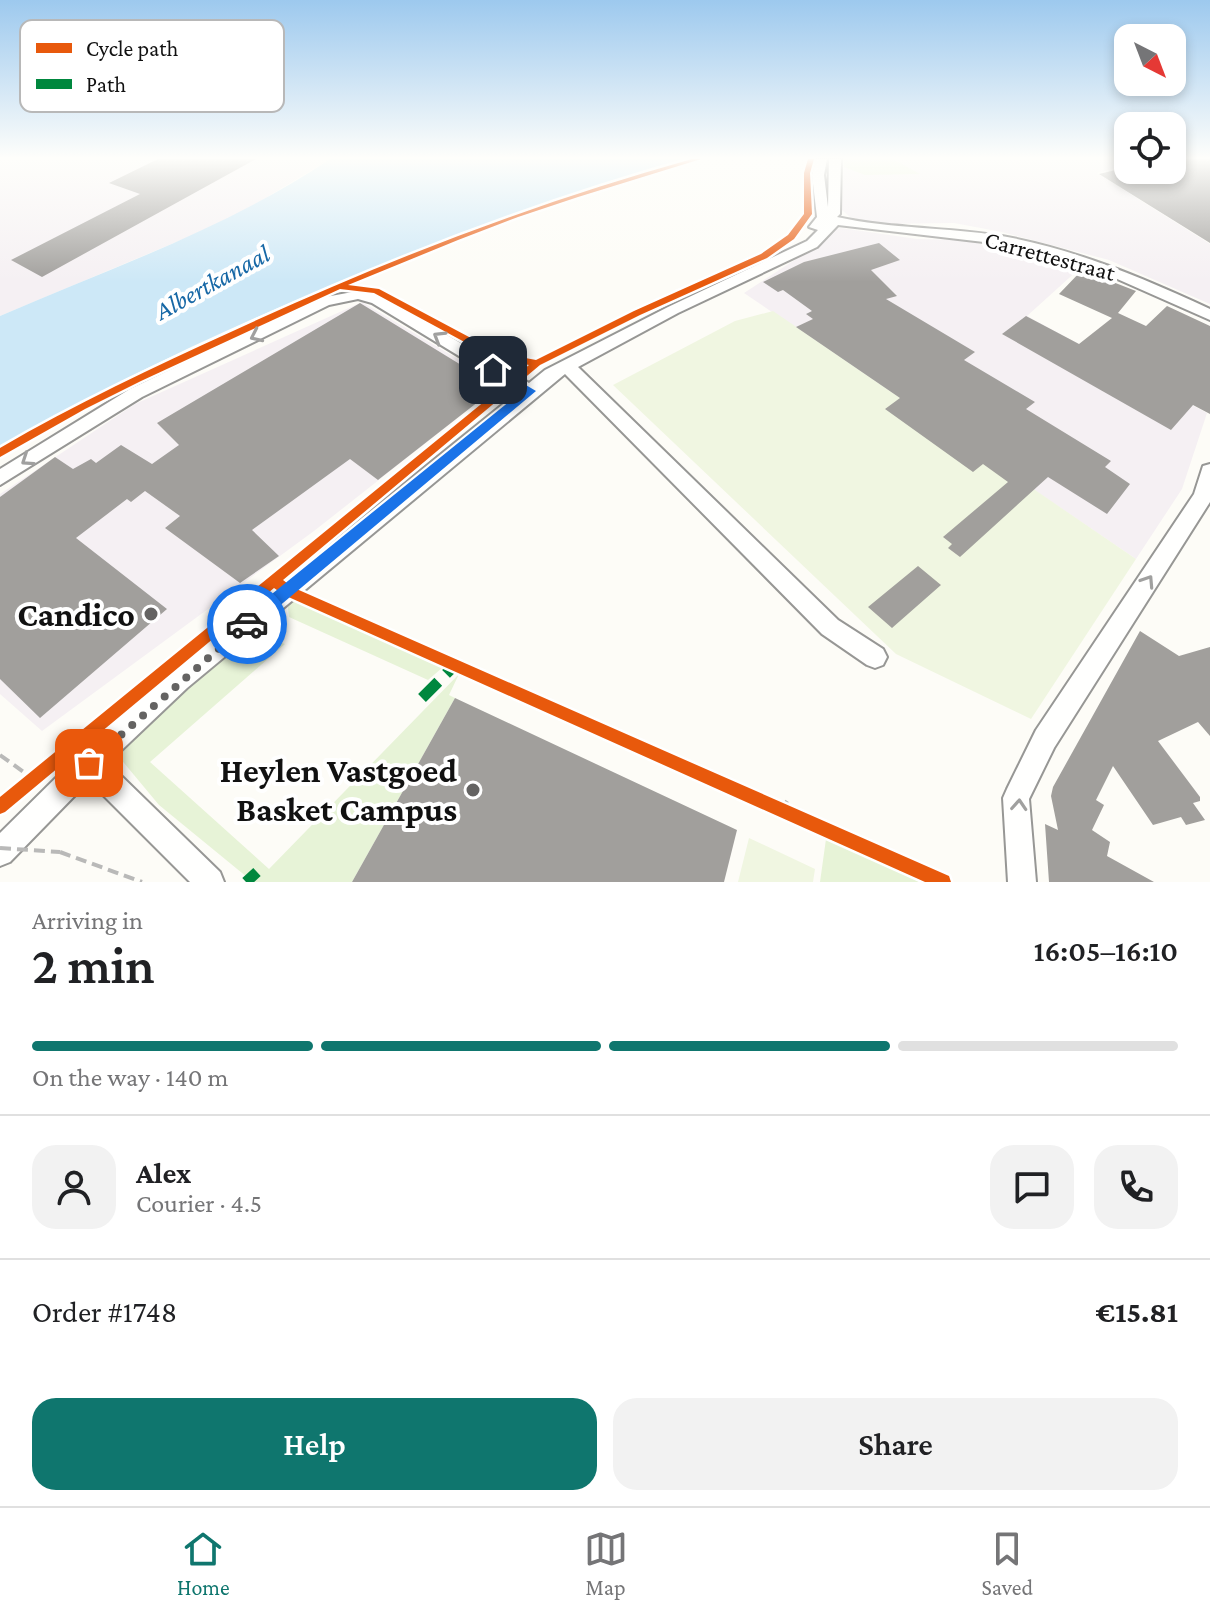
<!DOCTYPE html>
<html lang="en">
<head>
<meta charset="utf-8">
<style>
  :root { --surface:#fff; --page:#f2f2f2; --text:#202124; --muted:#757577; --line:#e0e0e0; --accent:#0f766e }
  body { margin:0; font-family:"Crimson Pro",serif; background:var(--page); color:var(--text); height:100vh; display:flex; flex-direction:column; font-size:30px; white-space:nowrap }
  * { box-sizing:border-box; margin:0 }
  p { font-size:26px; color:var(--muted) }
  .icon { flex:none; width:44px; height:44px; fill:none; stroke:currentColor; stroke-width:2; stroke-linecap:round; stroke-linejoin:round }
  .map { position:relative; height:882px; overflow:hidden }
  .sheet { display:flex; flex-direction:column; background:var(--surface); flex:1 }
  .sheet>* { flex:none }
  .needle { width:52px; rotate:138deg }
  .fabs { position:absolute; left:1114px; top:24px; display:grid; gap:16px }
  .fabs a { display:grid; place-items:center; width:72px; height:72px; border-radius:16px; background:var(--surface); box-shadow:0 4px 12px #0003; font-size:40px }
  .pin { position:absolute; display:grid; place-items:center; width:68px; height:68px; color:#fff; margin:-34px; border-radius:16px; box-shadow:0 4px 12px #0006 }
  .courier { position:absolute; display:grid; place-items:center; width:80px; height:80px; margin:-40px; border:6px solid #1a73e8; border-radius:50%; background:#fff; color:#222; box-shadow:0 2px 10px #0007 }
  .summary em { font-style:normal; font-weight:600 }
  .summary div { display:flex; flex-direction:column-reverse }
  .summary { display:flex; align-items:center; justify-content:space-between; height:136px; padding:0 32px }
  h1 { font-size:52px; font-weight:600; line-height:60px }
  .bar { display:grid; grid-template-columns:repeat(4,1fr); gap:12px 8px; align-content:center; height:96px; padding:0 32px }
  .bar i { height:10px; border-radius:6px; background:var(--line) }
  .bar .active { background:var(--accent) }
  .bar p { grid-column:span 4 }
  .line { display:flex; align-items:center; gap:20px; padding:0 32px; border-top:2px solid var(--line) }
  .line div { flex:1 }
  .round { display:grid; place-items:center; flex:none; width:84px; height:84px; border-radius:24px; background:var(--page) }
  .primary-button { display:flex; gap:16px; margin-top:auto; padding:16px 32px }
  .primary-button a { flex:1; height:92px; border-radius:24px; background:var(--accent); color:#fff; font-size:32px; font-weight:600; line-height:92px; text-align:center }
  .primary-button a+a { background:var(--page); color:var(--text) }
  .dock { display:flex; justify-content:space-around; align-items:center; height:112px; border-top:2px solid var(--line); background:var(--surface); font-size:22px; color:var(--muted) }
  .dock a { display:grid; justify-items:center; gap:4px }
  .dock .active { color:var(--accent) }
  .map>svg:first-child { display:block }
  .industrial { fill:#f5f0f3 }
  .green { fill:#e7f3d7 }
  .pitch { fill:#f0f6e1 }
  .water { fill:#cde8f7 }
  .building { fill:#a19f9c }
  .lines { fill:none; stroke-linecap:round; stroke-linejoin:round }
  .minor-casing { stroke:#979795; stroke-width:4 }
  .path { stroke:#b9b9b8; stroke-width:4; stroke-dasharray:11 6; stroke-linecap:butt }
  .minor { fill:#fffffe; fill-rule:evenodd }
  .path-bridge { stroke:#b9b9b8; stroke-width:4; stroke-dasharray:11 6; stroke-linecap:butt }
  .quiet { stroke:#00873e; stroke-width:11; stroke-dasharray:23 11; stroke-linecap:butt }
  .cycleway-casing { stroke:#fff; stroke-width:5 }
  .cycleway { fill:#e8590c; fill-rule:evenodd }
  .oneway { stroke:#a0a09f }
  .route { fill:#1a73e8 }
  .done { stroke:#646362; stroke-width:8; stroke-dasharray:0 14.4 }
  .poi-dot { fill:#646362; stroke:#fff; stroke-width:3 }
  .labels { text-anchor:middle; stroke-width:8; stroke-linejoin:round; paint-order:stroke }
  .far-street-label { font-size:24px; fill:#111; stroke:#fff }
  .far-water-label { font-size:26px; font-style:italic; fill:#1768a6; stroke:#fff }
  .near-poi-label { font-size:34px; font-weight:bold; fill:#111; stroke:#fff; text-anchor:end }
  .key { fill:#fff; stroke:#b8b8b8; stroke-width:2 }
  .key-label { font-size:22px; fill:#111 }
</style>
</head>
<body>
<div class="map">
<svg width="1210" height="882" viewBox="0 0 1210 882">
  <rect width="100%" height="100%" fill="#fdfcf7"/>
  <!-- industrial -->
  <path class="industrial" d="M0,159H330L231,219L0,316Z
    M844,159H1128V165L1097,173L1210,244V304L1109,260L1002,232L954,223L878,224L850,217L842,210Z
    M841,228L917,239L965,240L1079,269L1027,316L1207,413L1182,489L1136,559L744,293L810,250L829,231Z
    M362,302L488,377L497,387L314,531L42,731L0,694V494L135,404Z"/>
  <!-- green -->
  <path class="green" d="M843,159H893L920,174L865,175L844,167Z
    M291,597L442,668L428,680L289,617L287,600Z
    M248,629L285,644L150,762L269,869L459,674L449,695L455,698L352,882H253L159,805L119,757L116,750Z
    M826,839L920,882H820Z"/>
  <!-- pitch -->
  <path class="pitch" d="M773,311L1136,559L1031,719L896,654L613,385L735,321Z
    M749,838L815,869L813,882H738Z"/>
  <!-- water -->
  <path class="water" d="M330,159H688C607,180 530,209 452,238C297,296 143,364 0,447V316C113,267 228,228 330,159Z"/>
  <!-- building -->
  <path class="building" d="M158,159H256L42,277L11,260L140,194L109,183Z
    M1172,159H1210V243L1099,174L1128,167V170H1172Z
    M879,243L900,260L871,270L897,296L886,299L975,352L964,360L1035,402L1026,409L1111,461L1105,467L1130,484L1107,514L1048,477L960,557L948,548L952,544L943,537L1008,482L983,464L973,472L885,409L900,398L796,327L813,319L806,314L812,311L783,290L778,292L763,282L804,262Z
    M1082,270L1136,291L1118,313L1146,326L1167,306L1210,326V414L1193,405L1171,430L1002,334L1026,316L1079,344L1112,318L1059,294Z
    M360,303L497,387L378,480L350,459L252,530L279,556L240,583L165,528L180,516L145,491L131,502L127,499L76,538L167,609L40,718L0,679V497L55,457L73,469L91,459L96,463L121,445L152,464L179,445L157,423Z
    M918,566L941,585L892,628L868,607Z
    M1140,631L1179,656L1210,647V736L1198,722L1158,741L1200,797V801L1193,803L1205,820L1186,825L1181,817L1153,825L1113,766L1096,800L1104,805L1092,830L1110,842L1107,856L1154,882H1049L1045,824L1058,830L1051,796L1053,787Z
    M455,698L737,830L724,882H352Z"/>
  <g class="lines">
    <!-- minor casing -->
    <g class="minor-casing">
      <path id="minor" d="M816,159H827L824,175L828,207L829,159H841L840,214L837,217C891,229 947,227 1002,236C1075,249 1143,278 1210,309V320L1115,278L1046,254L1001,244L838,225L817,247L678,313L578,367L838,620L883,649L887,657L883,665L875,668L867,665L822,634L565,374L187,688L108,763L220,872L224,882H190L89,781L10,862L0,866V833L80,754L171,672L518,392L372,303L358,299L329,305L142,397L0,485V469L130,389L320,298L358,291L382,297L529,383L545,370L668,307L807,241L818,230L809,227L817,217L812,175Z
        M1210,464V502L1054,748L1029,799L1036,882H1008L1003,798L1007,789L1036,730L1194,494L1203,466Z"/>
    </g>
    <!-- path -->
    <path class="path" d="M0,755L32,778
      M781,810L789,798
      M60,852L142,882"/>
    <!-- minor -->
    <use href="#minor" class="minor"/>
    <!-- path-bridge -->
    <path class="path-bridge" d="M0,848L60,852"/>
    <!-- quiet -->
    <path class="quiet" d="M422,698L454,666
      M246,882L257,872"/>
    <!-- cycleway casing -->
    <g class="cycleway-casing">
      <path id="cycleway" d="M692,159H701L578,197L518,217L458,240L348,285L379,289L499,353L536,360L634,311L761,254L788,235L804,214V173L808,159H814L810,173L812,214L794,239L767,258L640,315L540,365L283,580L292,587L949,876L951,882H925L284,595L274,588L5,812L0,814V797L529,365L494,358L374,293L340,289L141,381L85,409L0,457V448C75,404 154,367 233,331C382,262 534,203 692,159Z"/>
    </g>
    <!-- cycleway -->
    <use href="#cycleway" class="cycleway"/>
  </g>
  <!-- one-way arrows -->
  <defs><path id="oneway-chevron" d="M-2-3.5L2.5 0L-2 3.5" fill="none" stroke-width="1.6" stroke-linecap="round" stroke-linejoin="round" transform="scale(2)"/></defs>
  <g class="oneway">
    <use href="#oneway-chevron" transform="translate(256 336) rotate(155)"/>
    <use href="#oneway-chevron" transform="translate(439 337) rotate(-149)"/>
    <use href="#oneway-chevron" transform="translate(27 460) rotate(146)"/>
    <use href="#oneway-chevron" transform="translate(1148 581) rotate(-57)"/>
    <use href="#oneway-chevron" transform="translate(1019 805) rotate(-86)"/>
  </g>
  <!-- sky -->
  <linearGradient id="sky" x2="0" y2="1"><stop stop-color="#9dc9ee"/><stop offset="0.56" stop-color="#fefefb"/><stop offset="1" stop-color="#fefefb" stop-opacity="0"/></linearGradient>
  <rect width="1210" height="282" fill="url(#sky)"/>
  <!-- route -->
  <path class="route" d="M489,368H497L536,391L252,629H241V619L521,392L489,373Z"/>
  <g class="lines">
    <!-- done -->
    <path class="done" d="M89,763L247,624"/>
  </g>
  <!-- markers -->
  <g class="poi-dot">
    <circle cx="151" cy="614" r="8"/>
    <circle cx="473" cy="790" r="8"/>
  </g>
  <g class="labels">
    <!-- far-street labels -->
    <g class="far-street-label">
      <text transform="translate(1050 256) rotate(15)" y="8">Carrettestraat</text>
    </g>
    <!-- far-water labels -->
    <g class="far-water-label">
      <text transform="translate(212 282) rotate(-29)" y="9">Albertkanaal</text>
    </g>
    <!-- near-poi labels -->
    <g class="near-poi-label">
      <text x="135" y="626">Candico</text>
      <text x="457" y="782">Heylen Vastgoed<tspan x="457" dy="39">Basket Campus</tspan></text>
    </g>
  </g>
  <!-- legend -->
  <rect x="20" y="20" width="264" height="92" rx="12" class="key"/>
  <rect x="36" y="43" width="36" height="10" fill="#e8590c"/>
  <rect x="36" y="79" width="36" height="10" fill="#00873e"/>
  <g class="key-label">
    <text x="86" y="56">Cycle path</text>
    <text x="86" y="92">Path</text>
  </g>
</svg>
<div class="fabs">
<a><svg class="needle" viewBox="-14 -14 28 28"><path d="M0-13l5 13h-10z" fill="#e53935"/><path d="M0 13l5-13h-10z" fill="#757577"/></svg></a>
<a><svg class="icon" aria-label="locate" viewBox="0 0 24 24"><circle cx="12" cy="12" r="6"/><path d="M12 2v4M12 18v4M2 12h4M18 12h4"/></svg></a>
</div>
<div class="pin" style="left:89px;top:763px;background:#ea580c"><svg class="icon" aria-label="bag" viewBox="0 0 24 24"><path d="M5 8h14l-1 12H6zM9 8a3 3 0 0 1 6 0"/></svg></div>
<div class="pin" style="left:493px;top:370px;background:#1f2937"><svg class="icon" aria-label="home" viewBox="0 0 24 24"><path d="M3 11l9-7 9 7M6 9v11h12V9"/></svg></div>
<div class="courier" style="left:247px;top:624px"><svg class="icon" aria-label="car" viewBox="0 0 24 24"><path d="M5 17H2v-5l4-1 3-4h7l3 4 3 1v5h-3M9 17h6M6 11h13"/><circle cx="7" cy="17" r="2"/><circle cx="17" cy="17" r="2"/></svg></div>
</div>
<section class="sheet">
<div class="summary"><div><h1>2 min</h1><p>Arriving in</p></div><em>16:05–16:10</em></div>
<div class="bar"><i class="active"></i><i class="active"></i><i class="active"></i><i></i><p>On the way · 140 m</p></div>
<div class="line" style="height:144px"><a class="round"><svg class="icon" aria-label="person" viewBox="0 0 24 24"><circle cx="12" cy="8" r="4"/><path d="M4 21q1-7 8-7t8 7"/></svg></a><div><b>Alex</b><p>Courier · 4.5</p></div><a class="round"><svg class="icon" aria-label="chat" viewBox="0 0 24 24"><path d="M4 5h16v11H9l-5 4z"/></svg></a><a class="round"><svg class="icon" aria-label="phone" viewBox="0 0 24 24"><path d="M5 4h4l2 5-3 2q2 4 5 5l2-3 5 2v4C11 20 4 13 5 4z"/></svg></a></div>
<div class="line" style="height:104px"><div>Order #1748</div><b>€15.81</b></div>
<div class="primary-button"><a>Help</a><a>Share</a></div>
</section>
<nav class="dock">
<a class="active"><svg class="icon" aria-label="home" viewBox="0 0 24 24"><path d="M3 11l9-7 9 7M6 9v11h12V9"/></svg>Home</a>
<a><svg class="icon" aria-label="map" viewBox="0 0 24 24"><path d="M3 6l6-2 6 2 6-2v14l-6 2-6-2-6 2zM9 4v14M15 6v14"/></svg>Map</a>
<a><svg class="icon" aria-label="saved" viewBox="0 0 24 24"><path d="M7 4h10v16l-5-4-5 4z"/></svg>Saved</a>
</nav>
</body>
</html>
